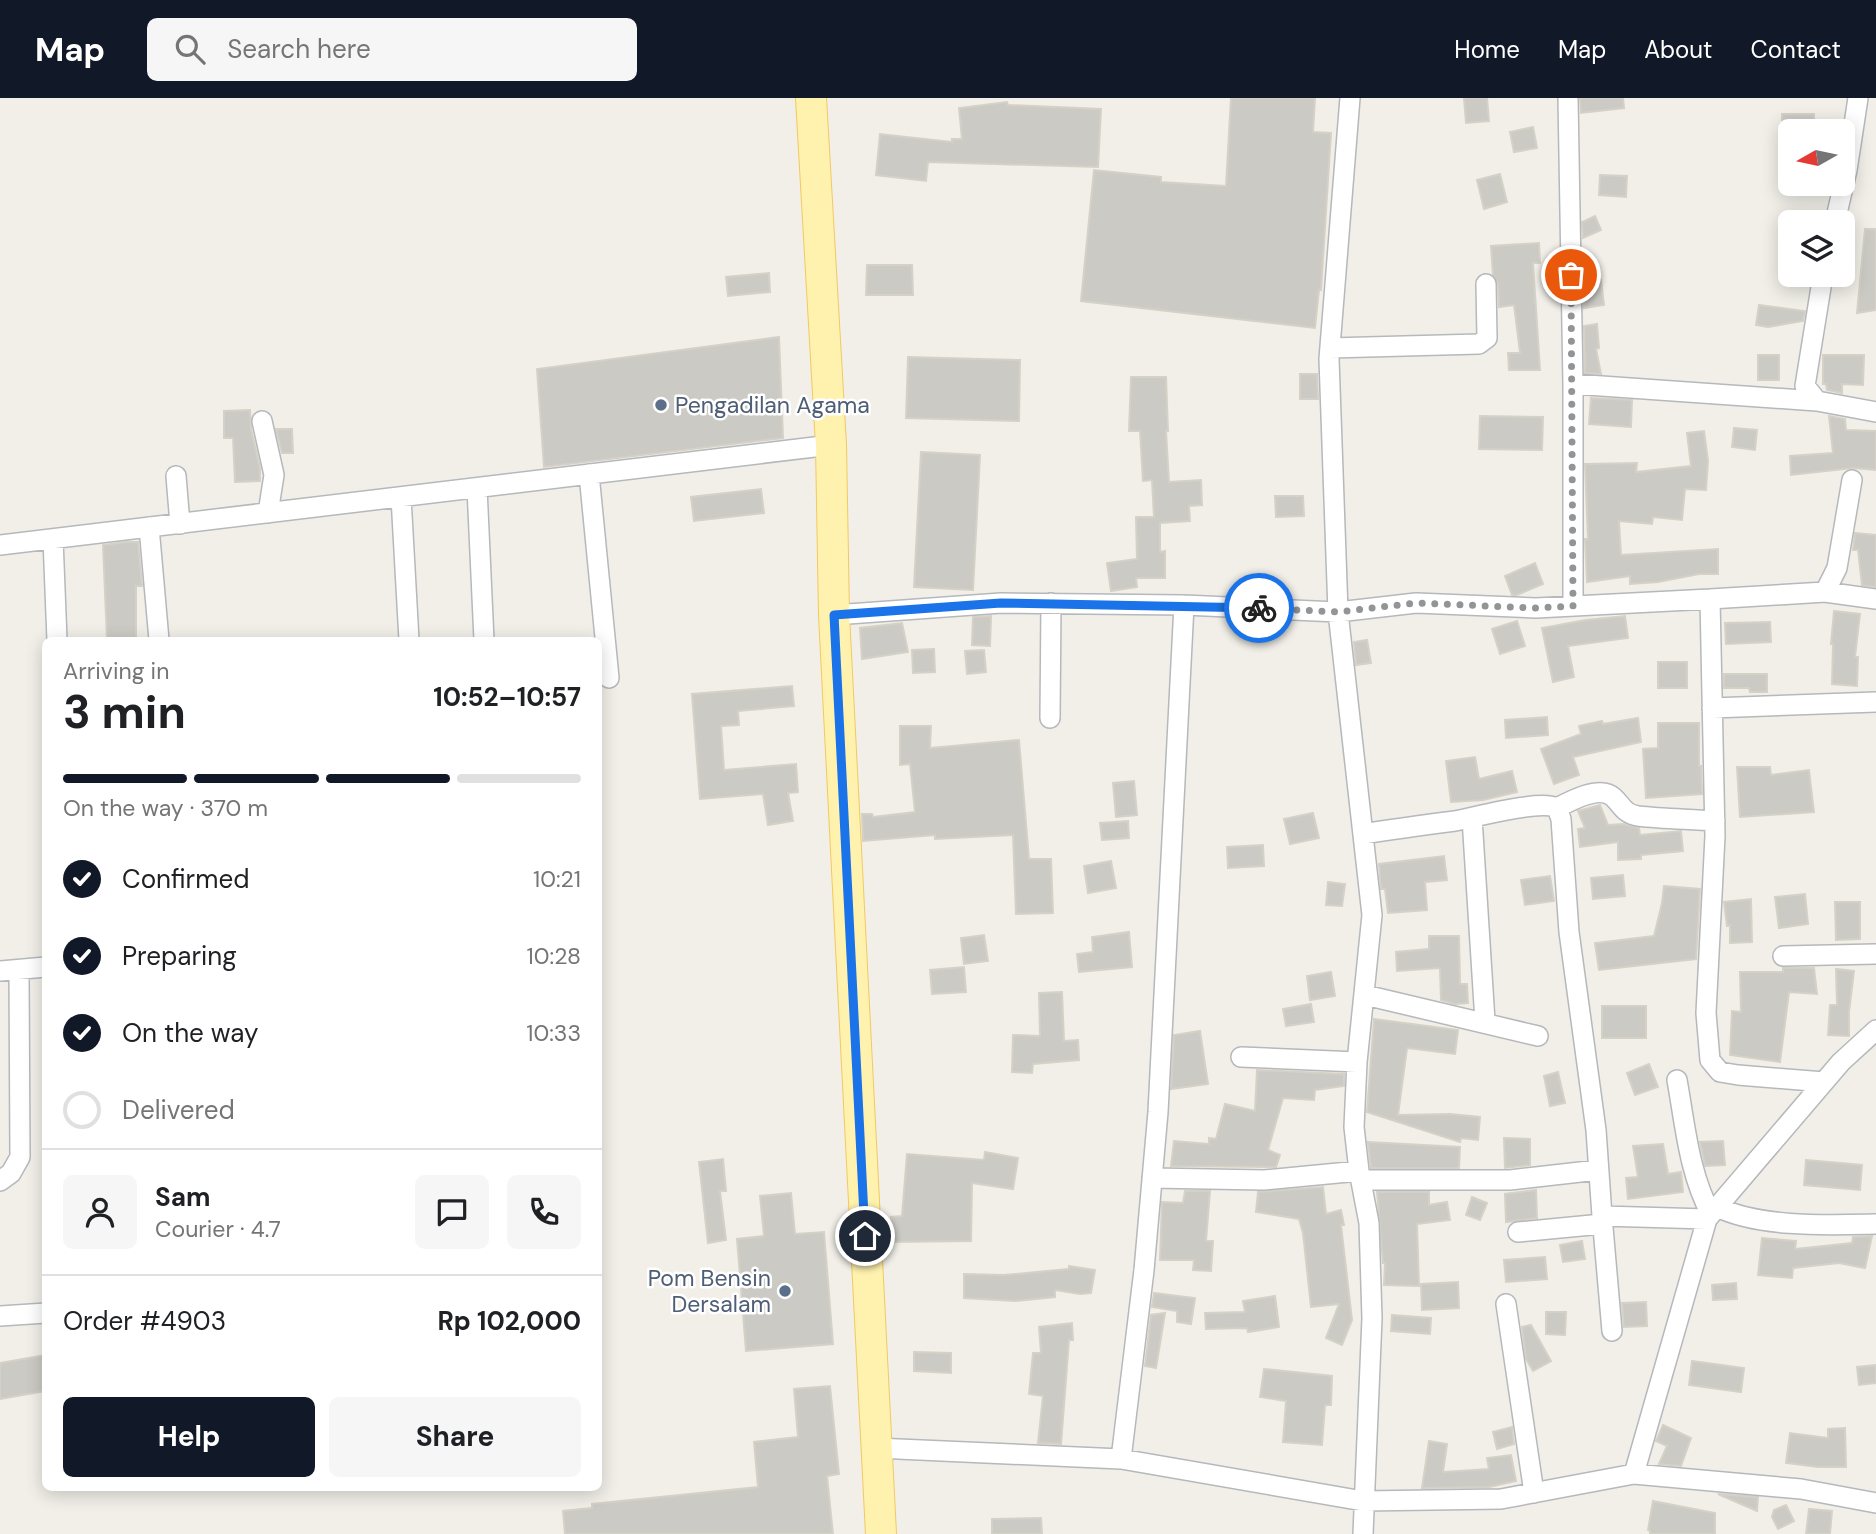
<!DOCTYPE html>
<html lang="en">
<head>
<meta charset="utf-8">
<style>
  :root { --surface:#fff; --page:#f6f6f6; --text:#202124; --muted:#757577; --line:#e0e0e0; --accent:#111827 }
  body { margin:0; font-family:"DM Sans",sans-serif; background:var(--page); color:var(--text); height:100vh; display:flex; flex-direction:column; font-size:26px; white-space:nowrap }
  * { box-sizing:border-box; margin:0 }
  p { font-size:23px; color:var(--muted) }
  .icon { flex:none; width:38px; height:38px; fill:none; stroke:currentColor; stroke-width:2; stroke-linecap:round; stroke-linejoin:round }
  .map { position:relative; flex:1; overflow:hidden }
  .side { position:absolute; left:42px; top:539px; width:560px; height:854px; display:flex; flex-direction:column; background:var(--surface); border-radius:10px; box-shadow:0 4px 18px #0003 }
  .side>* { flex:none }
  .needle { width:46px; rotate:261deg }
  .fabs { position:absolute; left:1778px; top:21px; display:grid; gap:14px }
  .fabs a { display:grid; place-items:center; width:77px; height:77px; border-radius:10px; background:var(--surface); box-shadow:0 4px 18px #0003; font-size:35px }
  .pin { position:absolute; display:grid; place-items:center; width:60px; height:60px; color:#fff; margin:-30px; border:4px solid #fff; border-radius:50%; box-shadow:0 2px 7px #0007 }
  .courier { position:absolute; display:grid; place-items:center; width:70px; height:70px; margin:-35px; border:5px solid #1a73e8; border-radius:50%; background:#fff; color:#222; box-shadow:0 2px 9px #0007 }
  .head em { font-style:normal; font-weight:700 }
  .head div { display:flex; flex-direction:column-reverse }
  .head { display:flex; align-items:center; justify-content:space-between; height:119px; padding:0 21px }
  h1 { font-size:46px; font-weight:700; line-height:52px }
  .bar { display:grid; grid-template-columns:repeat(4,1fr); gap:10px 7px; align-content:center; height:84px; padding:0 21px }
  .bar i { height:9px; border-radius:5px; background:var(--line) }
  .bar .selected { background:var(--accent) }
  .bar p { grid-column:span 4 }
  .line { display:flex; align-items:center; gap:18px; padding:0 21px; border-top:2px solid var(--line) }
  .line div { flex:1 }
  .round { display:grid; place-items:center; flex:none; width:74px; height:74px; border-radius:10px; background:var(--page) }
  ol { padding:0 21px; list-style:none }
  li { display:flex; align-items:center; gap:21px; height:77px }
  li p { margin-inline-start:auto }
  li .icon { padding:7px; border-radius:50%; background:var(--accent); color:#fff; stroke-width:4 }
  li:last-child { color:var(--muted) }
  li i { width:38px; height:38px; border:4px solid var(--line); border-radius:50% }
  .primary-button { display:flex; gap:14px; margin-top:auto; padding:14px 21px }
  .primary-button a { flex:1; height:80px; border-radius:10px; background:var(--accent); color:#fff; font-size:28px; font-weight:700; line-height:80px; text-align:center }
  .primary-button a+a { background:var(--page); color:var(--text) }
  header { display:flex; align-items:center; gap:42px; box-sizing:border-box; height:98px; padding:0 35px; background:var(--accent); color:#fff }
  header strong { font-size:33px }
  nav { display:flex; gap:38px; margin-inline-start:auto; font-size:24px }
  .search { width:490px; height:63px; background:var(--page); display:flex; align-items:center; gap:18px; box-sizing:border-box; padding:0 24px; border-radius:10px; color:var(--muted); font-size:26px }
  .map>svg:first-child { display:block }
  .building { fill:#cccac5; stroke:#d6d1c6; stroke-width:2 }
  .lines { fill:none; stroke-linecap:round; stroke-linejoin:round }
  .minor-casing { stroke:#b5b8bc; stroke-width:22 }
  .primary-casing { stroke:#f2c960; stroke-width:32 }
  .minor { stroke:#fff; stroke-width:19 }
  .primary { stroke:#fff2af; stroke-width:30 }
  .done { stroke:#929495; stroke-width:7; stroke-dasharray:0 12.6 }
  .route { stroke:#1a73e8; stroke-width:9 }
  .service-dot { fill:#5c6f8a; stroke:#fff; stroke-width:2.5 }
  .labels { text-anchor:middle; stroke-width:5; stroke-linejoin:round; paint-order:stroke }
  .service-label { font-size:23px; fill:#4e5e75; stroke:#fff; text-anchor:start }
</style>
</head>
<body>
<header>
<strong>Map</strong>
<div class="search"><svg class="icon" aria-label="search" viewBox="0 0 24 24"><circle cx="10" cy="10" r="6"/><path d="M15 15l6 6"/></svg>Search here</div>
<nav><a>Home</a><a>Map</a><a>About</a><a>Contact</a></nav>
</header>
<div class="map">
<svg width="1876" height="1436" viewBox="0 0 1876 1436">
  <rect width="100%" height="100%" fill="#f1efe8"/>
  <!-- building -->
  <path class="building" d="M1231,0H1315L1313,34L1331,35L1321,192H1319L1315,230L1081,203L1094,72L1161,79V84L1226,88Z
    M1464,0H1487L1489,23L1466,25Z
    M1580,0H1623L1624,10L1581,15Z
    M1007,4L1008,7L1101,11L1098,69L928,64L926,83L876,77L880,36L952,44V41H962L959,10Z
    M1782,16H1814V33H1782Z
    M1533,29L1537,50L1514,54L1510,34Z
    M1500,76L1507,104L1484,111L1477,82Z
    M1600,77L1627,78L1626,99L1599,97Z
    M1595,118L1601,132L1583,140L1582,124Z
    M1865,131H1876V212L1857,215Z
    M1539,145L1540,165H1533L1540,272H1509L1508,255H1520L1514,207L1499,209L1498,186L1493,177L1491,148Z
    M867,167H912L913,197H866Z
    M769,175L770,194L728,198L726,179Z
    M1601,182L1604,207L1584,210L1583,184Z
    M1759,207L1805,213L1803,223L1768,229L1756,227Z
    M1597,226L1599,250L1596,251L1601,276L1585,275L1584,228Z
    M779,239L783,340L544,369L537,271Z
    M1758,257H1779V282H1758Z
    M1823,257H1864L1863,287L1842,286V295L1827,292L1826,286H1823Z
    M908,259L1020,262L1019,323L906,320Z
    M1300,276H1317L1318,301H1300Z
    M1131,279H1166L1168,333H1166L1169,384L1201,382L1202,407L1189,408L1190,423L1160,425V454L1165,453V480H1136L1137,489L1111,493L1107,465L1137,461L1136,419H1154L1152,382L1143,383L1140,333H1129Z
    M1591,300L1632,302L1631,329L1589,326Z
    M250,312L251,331L260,370V383L235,384L233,340H224V313Z
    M1480,318L1543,319L1542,352L1479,351Z
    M1829,318L1845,321L1846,332L1876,333V372L1853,370L1791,377L1790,358L1833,355Z
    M1734,330L1757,332L1755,352L1732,349Z
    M276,331H292L293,355H282Z
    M1704,333L1708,363L1706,392L1685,391L1682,422L1653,419L1652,426L1619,423L1621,457L1718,451V476H1699L1658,484L1630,486V478L1587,484L1585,441H1588L1585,366L1637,365L1636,374L1691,368L1687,335Z
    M921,354L980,357L973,492L914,489Z
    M761,391L764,415L694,423L691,399Z
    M1275,398H1303L1304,418L1276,419Z
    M1855,435L1876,437V489L1862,487L1858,452H1853Z
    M126,444H138L142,488H136V542H107L103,447Z
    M1535,465L1543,486L1517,497H1512L1505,478Z
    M1834,513L1860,516L1855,559H1858L1857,588L1832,586L1833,546H1831Z
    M991,518L990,548L972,547L973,519Z
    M1625,518L1628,540L1568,548L1574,579L1553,584L1542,530L1586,522Z
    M1517,523L1525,548L1500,556L1492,531Z
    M1770,524L1771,544L1726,546L1725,525Z
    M902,525L908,554L862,561L860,530Z
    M1367,542L1371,565L1356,567L1354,544Z
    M934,551L935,574L913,575L912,552Z
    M984,552L986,574L967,576L965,553Z
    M1658,564H1687V590H1658Z
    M1724,576H1767V594H1750L1749,590H1724Z
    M792,588L794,608L738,613L739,627L721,628L724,672L796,666L798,694L788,695L793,723L768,727L763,696L700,701L692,596Z
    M1547,619L1548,637L1506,640L1505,622Z
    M1638,620L1641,644L1573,659L1579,677L1554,686L1541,651L1581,636L1579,628L1602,623L1603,626Z
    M1658,625H1699V668H1701L1702,696L1646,700L1643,651L1658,650Z
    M900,628H931L930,650L1019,642L1029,761H1051L1053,815L1016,816L1013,737L935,741V737L863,743L862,716H872L873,719L915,714L910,666L900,667Z
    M1475,659L1479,681L1512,673L1517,694L1483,702L1451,704L1446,663Z
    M1737,669H1770L1771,677L1809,672L1814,714L1740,719Z
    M1134,683L1137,717L1116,719L1113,685Z
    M1600,707L1608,727L1623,726L1639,730L1640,737L1681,733L1683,753L1641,757V761L1618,762V744L1580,749L1578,731L1585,730L1578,713Z
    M1313,715L1319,740L1290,746L1284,721Z
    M1128,723L1129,740L1102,742L1100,725Z
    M1263,747L1264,768L1228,770L1227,749Z
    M1444,758L1447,782L1425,784L1427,812L1388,815L1385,791H1381L1379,766Z
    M1111,763L1116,790L1088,795L1084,768Z
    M1623,777L1625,798L1593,801L1591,780Z
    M1550,778L1554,803L1525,807L1521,782Z
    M1328,784L1345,786L1342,808L1326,807Z
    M1664,788L1700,791L1696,861L1599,872L1595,845L1654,838L1662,805Z
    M1805,796L1808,826L1779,830L1775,799Z
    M1751,801L1752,844L1730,845V827L1727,828L1724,804Z
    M1835,804H1860V841L1836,842Z
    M1129,834L1132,869L1079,874L1077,856L1093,854L1092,839Z
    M984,837L988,863L964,866L961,840Z
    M1429,838H1459L1460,886H1467L1468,905L1455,906L1441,902L1440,870L1397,873L1396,854L1429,851Z
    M964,869L966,894L932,896L930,872Z
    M1783,870H1814L1817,896L1789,894L1780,964L1730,957L1732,913L1741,914L1740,874H1783Z
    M1836,871L1854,873L1849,914V938L1828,937L1830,907H1837Z
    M1331,874L1335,898L1310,902L1307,878Z
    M1062,894L1064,943L1078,942L1079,962L1033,966L1032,975L1012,974L1013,937L1040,938L1039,895Z
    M1311,906L1314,924L1286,928L1283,911Z
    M1602,908H1646V940H1602Z
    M1374,921L1458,932L1455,956L1407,950L1398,1017L1450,1016L1480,1019L1478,1042L1461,1040L1460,1044L1367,1014Z
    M1200,933L1208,986L1171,991L1174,937Z
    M1649,966L1658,989L1635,997L1627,975Z
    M1257,972L1344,976V988L1315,992L1314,1002L1283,1000L1268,1052L1280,1057L1276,1069L1171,1068L1174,1043L1209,1046V1040L1216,1041L1225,1006L1255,1013Z
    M1558,974L1565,1005L1550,1008L1544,978Z
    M1504,1040L1530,1041V1067L1505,1070Z
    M1723,1043L1725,1067L1705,1068L1700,1044Z
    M1368,1044L1460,1049L1459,1070H1371Z
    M1663,1046L1668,1076L1681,1074L1683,1094L1628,1101L1626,1080L1638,1079L1633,1048Z
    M985,1054L1018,1060L1013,1091L972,1085L971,1143L892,1144L891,1119L902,1118L907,1056L984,1062Z
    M723,1061L726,1093H720L726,1142L708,1145L699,1064Z
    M1806,1062L1862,1067L1860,1092L1804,1087Z
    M1323,1089L1326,1116L1341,1112L1344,1127H1341L1352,1222L1342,1247L1326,1240L1339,1206L1311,1209L1303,1135L1299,1121L1256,1114L1258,1094Z
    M1536,1092L1537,1120L1506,1124L1505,1096Z
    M1185,1093H1210L1206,1143H1213L1211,1173L1193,1172L1194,1162H1160L1162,1104L1183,1105Z
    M1377,1094H1429V1107L1447,1104L1450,1122L1417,1126L1419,1188L1384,1187L1385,1165H1383Z
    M791,1095L795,1136L824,1134L833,1246L746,1253L737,1141L764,1138L760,1098Z
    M1472,1099L1487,1105L1480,1122L1466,1117Z
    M1872,1138L1865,1170L1839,1165L1793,1170L1792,1180L1758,1177L1762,1140L1796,1143L1795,1151L1852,1145L1853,1139Z
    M1582,1143L1585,1161L1563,1164L1560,1147Z
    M1545,1159L1547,1181L1506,1184L1504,1162Z
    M1069,1168L1095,1172L1091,1195L1080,1196L1055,1192V1199L1015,1203L964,1200V1176L1004,1177L1069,1171Z
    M1458,1184L1459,1210L1422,1212L1421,1186Z
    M1736,1185L1737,1201L1713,1202L1712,1187Z
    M1154,1195L1195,1200L1191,1226L1177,1224V1213L1152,1209Z
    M1275,1198L1279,1229L1248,1234L1247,1230L1206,1231L1205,1215L1245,1214L1243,1203Z
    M1646,1204L1647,1228L1624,1229L1622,1205Z
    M1546,1214H1566L1565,1237L1546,1236Z
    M1165,1215L1156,1270L1145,1268L1151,1217Z
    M1392,1217L1431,1220L1430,1236L1391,1233Z
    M1072,1225L1073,1242H1069L1061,1346L1038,1345L1043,1298L1029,1296L1033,1255H1041L1039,1229Z
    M1531,1227L1551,1263L1533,1273L1526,1261L1522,1229Z
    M914,1254L951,1255V1275L914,1273Z
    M46,1257V1293L0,1301V1265Z
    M1692,1263L1744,1270L1741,1294L1689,1287Z
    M1876,1267V1285L1859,1287L1857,1269Z
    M1264,1271L1332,1278L1331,1307H1325L1322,1347L1283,1344L1286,1303L1260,1299Z
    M830,1288L839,1376L827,1378L833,1436H565L563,1413L592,1410V1406L758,1389L754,1344L798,1339L794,1291Z
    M1663,1327L1691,1340L1681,1368L1659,1366L1667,1348L1656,1343Z
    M1512,1329L1514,1346L1497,1351L1493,1334Z
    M1845,1330L1846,1369H1818L1786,1365L1790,1335L1828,1340V1331Z
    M1429,1343L1447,1346L1443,1374L1489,1371L1487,1360L1511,1357L1516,1383L1489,1389L1422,1390Z
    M1718,1396L1758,1399L1757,1413Z
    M1653,1403L1715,1415V1436H1650V1433L1648,1432Z
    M1786,1407L1794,1423L1778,1431L1772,1419L1774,1412Z
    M1809,1411L1832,1413L1830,1436H1806Z
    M1041,1420L1042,1436H992V1421Z"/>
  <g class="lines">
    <!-- minor casing -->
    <g class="minor-casing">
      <path id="minor" d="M1350,0L1329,261L1338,514L1372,817L1357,964L1354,1029L1359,1073L1369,1125L1372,1220L1363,1436
        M1568,0L1573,286V508
        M1835,124L1847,72L1858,0
        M1823,177L1805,288L1817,303L1876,314
        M1330,250L1479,246L1487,240L1486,186
        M1573,286L1817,303
        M262,323L274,377L268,415
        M589,376L609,580
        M176,378L180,426
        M477,390L484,542
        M401,399L409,542
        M149,429L159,542
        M53,441L57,542
        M0,447L831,347
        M1825,494L1837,470L1852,382
        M834,517L1001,505L1184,507L1338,514L1416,505L1536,510L1710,501
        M1712,610L1876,604
        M1050,620L1051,505
        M1557,710C1570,703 1600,687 1613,699C1622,707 1624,716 1638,718C1663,721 1689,721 1715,723
        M1472,720L1485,923
        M1363,736C1394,731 1424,727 1455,723C1477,719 1540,701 1557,710L1561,721L1569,834L1596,1032L1602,1118L1707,1121
        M1783,858L1876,856
        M0,873L46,869
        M1365,897L1538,938
        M1241,959L1357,964
        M1677,982C1685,1026 1689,1076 1711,1116
        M1824,984L1738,977L1720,974L1710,962L1706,915L1715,738L1710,501L1825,494L1876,501
        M1152,1080L1264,1082L1359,1073
        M1361,1082H1510L1598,1072
        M0,1083L11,1075L20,1059L19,872
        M1717,1109C1761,1130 1828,1127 1876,1126
        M1602,1118L1612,1233
        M1518,1134L1602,1126
        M1506,1206L1534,1395
        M0,1218L46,1215
        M876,1350L1121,1361L1363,1403L1501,1401L1634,1376L1707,1121L1841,964L1876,932
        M1121,1361L1144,1172L1158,1014L1184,507
        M1634,1376L1801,1391L1876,1405"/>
    </g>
    <!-- primary casing -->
    <g class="primary-casing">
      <path id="primary" d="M811,0L831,347L834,517L881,1436"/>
    </g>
    <!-- minor -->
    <use href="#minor" class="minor"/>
    <!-- primary -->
    <use href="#primary" class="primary"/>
  </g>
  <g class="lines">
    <!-- done -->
    <path class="done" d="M1259,510L1338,514L1416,505L1536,510L1573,508L1571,177"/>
    <!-- route -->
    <path class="route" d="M865,1138L834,517L1001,505L1259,510"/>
  </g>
  <!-- markers -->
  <g class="service-dot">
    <circle cx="661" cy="307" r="7"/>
    <circle cx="785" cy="1193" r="7"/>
  </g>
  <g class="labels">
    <!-- service labels -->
    <g class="service-label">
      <text x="675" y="315">Pengadilan Agama</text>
      <text x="771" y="1188" text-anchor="end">Pom Bensin<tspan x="771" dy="26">Dersalam</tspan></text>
    </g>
  </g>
</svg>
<div class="fabs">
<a><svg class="needle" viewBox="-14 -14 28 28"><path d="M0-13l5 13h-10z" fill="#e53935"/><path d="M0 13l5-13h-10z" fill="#757577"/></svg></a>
<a><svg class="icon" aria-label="layers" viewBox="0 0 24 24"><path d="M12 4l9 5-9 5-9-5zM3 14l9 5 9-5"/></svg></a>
</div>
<div class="pin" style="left:1571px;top:177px;background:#ea580c"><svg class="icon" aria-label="bag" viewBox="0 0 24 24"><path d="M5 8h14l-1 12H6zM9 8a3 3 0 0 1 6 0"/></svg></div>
<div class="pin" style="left:865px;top:1138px;background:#1f2937"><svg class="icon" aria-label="home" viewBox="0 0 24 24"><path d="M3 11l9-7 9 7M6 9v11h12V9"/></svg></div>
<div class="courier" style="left:1259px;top:510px"><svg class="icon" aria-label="bike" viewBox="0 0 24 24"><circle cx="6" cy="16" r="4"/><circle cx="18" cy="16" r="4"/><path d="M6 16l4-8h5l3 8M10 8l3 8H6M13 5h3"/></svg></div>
<section class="side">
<div class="head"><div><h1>3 min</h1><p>Arriving in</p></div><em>10:52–10:57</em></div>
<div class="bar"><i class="selected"></i><i class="selected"></i><i class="selected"></i><i></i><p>On the way · 370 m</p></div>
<ol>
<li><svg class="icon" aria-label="check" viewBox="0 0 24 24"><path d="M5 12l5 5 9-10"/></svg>Confirmed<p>10:21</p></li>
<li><svg class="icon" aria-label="check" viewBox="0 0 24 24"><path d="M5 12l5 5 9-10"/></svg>Preparing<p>10:28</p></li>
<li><svg class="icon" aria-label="check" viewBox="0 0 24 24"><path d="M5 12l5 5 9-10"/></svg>On the way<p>10:33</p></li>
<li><i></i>Delivered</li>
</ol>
<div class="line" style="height:126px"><a class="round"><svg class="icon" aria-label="person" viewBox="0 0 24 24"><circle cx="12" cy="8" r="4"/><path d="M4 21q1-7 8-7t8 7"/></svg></a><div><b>Sam</b><p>Courier · 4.7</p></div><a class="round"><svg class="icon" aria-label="chat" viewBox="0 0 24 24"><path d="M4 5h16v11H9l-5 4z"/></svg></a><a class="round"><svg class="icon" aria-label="phone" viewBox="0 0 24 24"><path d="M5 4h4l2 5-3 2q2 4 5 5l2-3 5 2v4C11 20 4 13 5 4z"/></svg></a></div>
<div class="line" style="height:91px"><div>Order #4903</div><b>Rp 102,000</b></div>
<div class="primary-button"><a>Help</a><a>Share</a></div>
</section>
</div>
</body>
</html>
